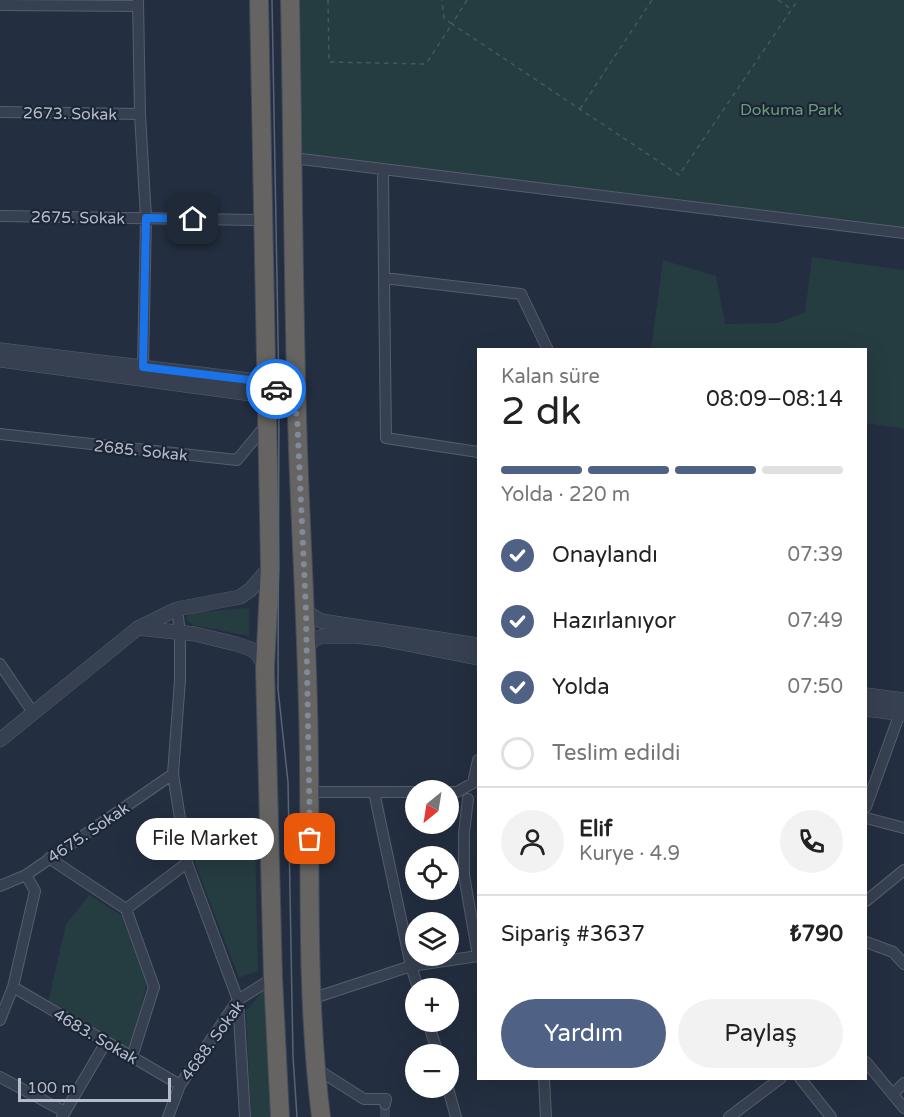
<!DOCTYPE html>
<html lang="tr">
<head>
<meta charset="utf-8">
<style>
  :root { --surface:#fff; --page:#f2f2f2; --text:#222; --muted:#767676; --line:#e0e0e0; --accent:#4f6185 }
  body { margin:0; font-family:"Varela Round",sans-serif; background:var(--page); color:var(--text); height:100vh; display:flex; flex-direction:column; font-size:22px; white-space:nowrap }
  * { box-sizing:border-box; margin:0 }
  p { font-size:20px; color:var(--muted) }
  .icon { flex:none; width:33px; height:33px; fill:none; stroke:currentColor; stroke-width:2; stroke-linecap:round; stroke-linejoin:round }
  .map { position:relative; flex:1; overflow:hidden }
  .side { position:absolute; left:477px; top:348px; width:390px; height:732px; display:flex; flex-direction:column; background:var(--surface); border-radius:0px; box-shadow:0 6px 24px #0002 }
  .side>* { flex:none }
  .needle { width:39px; rotate:210deg }
  .tools { position:absolute; left:405px; top:780px; display:grid; gap:12px }
  .tools a { display:grid; place-items:center; width:54px; height:54px; border-radius:50%; background:var(--surface); box-shadow:0 6px 24px #0002; font-size:30px }
  .scale { position:absolute; left:18px; bottom:15px; width:153px; box-sizing:border-box; padding-left:6px; border:3px solid #b4bbca; border-top:0; font-size:16px; line-height:21px; white-space:nowrap; color:#b4bbca; -webkit-text-stroke:4px #1c2535; paint-order:stroke }
  .pin { position:absolute; display:grid; place-items:center; width:51px; height:51px; color:#fff; margin:-26px; border-radius:12px; box-shadow:0 3px 9px #0006 }
  .courier { position:absolute; display:grid; place-items:center; width:60px; height:60px; margin:-30px; border:4px solid #1a73e8; border-radius:50%; background:#fff; color:#222; box-shadow:0 2px 8px #0007 }
  .bubble { position:absolute; height:42px; border-radius:21px; background:var(--surface); box-shadow:0 6px 24px #0002; font-size:20px; font-weight:600; line-height:42px; text-align:center }
  .headline em { font-style:normal; font-weight:600 }
  .headline div { display:flex; flex-direction:column-reverse }
  .headline { display:flex; align-items:center; justify-content:space-between; height:102px; padding:0 24px }
  h1 { font-size:39px; font-weight:600; line-height:45px }
  .bar { display:grid; grid-template-columns:repeat(4,1fr); gap:9px 6px; align-content:center; height:72px; padding:0 24px }
  .bar i { height:8px; border-radius:4px; background:var(--line) }
  .bar .selected { background:var(--accent) }
  .bar p { grid-column:span 4 }
  .line { display:flex; align-items:center; gap:15px; padding:0 24px; border-top:2px solid var(--line) }
  .line div { flex:1 }
  .round { display:grid; place-items:center; flex:none; width:63px; height:63px; border-radius:32px; background:var(--page) }
  ol { padding:0 24px; list-style:none }
  li { display:flex; align-items:center; gap:18px; height:66px }
  li p { margin-inline-start:auto }
  li .icon { padding:6px; border-radius:50%; background:var(--accent); color:#fff; stroke-width:4 }
  li:last-child { color:var(--muted) }
  li i { width:33px; height:33px; border:3px solid var(--line); border-radius:50% }
  .button { display:flex; gap:12px; margin-top:auto; padding:12px 24px }
  .button a { flex:1; height:69px; border-radius:36px; background:var(--accent); color:#fff; font-size:24px; font-weight:600; line-height:69px; text-align:center }
  .button a+a { background:var(--page); color:var(--text) }
  .map>svg:first-child { display:block }
  .green { fill:#253c41 }
  .lines { fill:none; stroke-linecap:round; stroke-linejoin:round }
  .minor-tunnel { stroke:#394355; stroke-width:10; stroke-dasharray:10 5; stroke-linecap:butt }
  .minor-casing { stroke:#555e6d; stroke-width:12 }
  .tertiary-casing { stroke:#555e6d; stroke-width:15 }
  .trunk-casing { stroke:#424b5a; stroke-width:20 }
  .path { stroke:#43595e; stroke-width:1.5; stroke-dasharray:4.5 4.5; stroke-linecap:butt }
  .minor { stroke:#374050; stroke-width:10 }
  .tertiary { stroke:#374050; stroke-width:14 }
  .trunk { stroke:#666462; stroke-width:18 }
  .tram { stroke:#596477; stroke-width:1.5 }
  .done { stroke:#818a9a; stroke-width:6; stroke-dasharray:0 10.8 }
  .route { stroke:#1a73e8; stroke-width:8 }
  .labels { text-anchor:middle; stroke-width:4.5; stroke-linejoin:round; paint-order:stroke }
  .park-label { font-size:16px; fill:#6a9d78; stroke:#1c2535 }
  .street-label { font-size:16px; fill:#b4bbca; stroke:#1c2535 }
</style>
</head>
<body>
<div class="map">
<svg width="904" height="1117" viewBox="0 0 904 1117">
  <rect width="100%" height="100%" fill="#232e40"/>
  <!-- green -->
  <path class="green" d="M291,0H904V233L293,158Z
    M812,257L904,270V429L866,423V350L651,349L663,260L716,276L725,324L777,323L805,312Z
    M249,608V636L193,625L186,619L189,613L194,612Z
    M255,840L258,971L239,978L196,866L193,848Z
    M89,895L121,915L147,983L131,1045L125,1051L48,1002L66,924Z
    M266,987L270,1117H251L246,1011Z"/>
  <g class="lines">
    <!-- minor-tunnel -->
    <path class="minor-tunnel" d="M385,1117V1104"/>
    <!-- minor casing -->
    <g class="minor-casing">
      <path id="minor" d="M138,0L140,114L146,218L143,367
        M0,5L138,6
        M0,112L140,114
        M293,158L904,233
        M383,170L384,278
        M0,216L264,220
        M0,434L237,460L266,425
        M478,452L386,438L384,278L521,294L548,350
        M177,609L180,633V680L173,774L187,863L238,1000L245,1117
        M0,664L34,714
        M310,792H416
        M374,792L411,966L418,988
        M448,792H457L473,783L478,760
        M468,799L464,833V875L478,956
        M866,807L900,713
        M866,818L904,828
        M49,858L126,909L154,987L132,1057
        M0,886L26,875L173,774
        M866,901L904,870
        M126,909L187,863
        M866,942L893,952L904,964
        M13,987L180,1085
        M311,999L411,966L478,956
        M0,1020L13,987L35,891L26,875
        M428,1022L438,1054
        M866,1062L904,1108
        M315,1068L364,1099H386L385,1104
        M0,1077L65,1112
        M544,1078L546,1117
        M800,1078L831,1117
        M448,1088L456,1117
        M893,1094L904,1083
        M62,1117L106,1042
        M168,1117L180,1085L238,1000L273,978
        M729,1117L781,1078"/>
    </g>
    <!-- tertiary casing -->
    <g class="tertiary-casing">
      <path id="tertiary" d="M0,350L266,382L287,397L296,414
        M0,360L266,396
        M306,612L321,621L478,645
        M138,628L195,634L236,644L251,649L258,654L265,668
        M307,648L314,639L323,636H356L382,639L478,658
        M866,695L904,700
        M866,709L904,714
        M0,740L138,628L177,609L240,597L250,590L270,567"/>
    </g>
    <!-- trunk casing -->
    <g class="trunk-casing">
      <path id="trunk" d="M259,0L270,567L265,668L273,978L280,1117
        M290,0C293,150 293,300 298,449C301,535 306,621 308,707C312,844 304,982 321,1117"/>
    </g>
    <!-- path -->
    <path class="path" d="M328,0L329,62L426,64L452,24L444,18L442,0
      M467,0L452,24L679,175L798,0
      M778,0L791,9
      M580,109L652,0"/>
    <!-- minor -->
    <use href="#minor" class="minor"/>
    <!-- tertiary -->
    <use href="#tertiary" class="tertiary"/>
    <!-- trunk -->
    <use href="#trunk" class="trunk"/>
    <!-- tram -->
    <path class="tram" d="M272,0L279,392L278,689L288,782L293,1056L297,1117"/>
  </g>
  <g class="lines">
    <!-- done -->
    <path class="done" d="M276,389L287,397L297,415L306,612L310,839"/>
    <!-- route -->
    <path class="route" d="M193,219L146,218L143,367L266,382L276,389"/>
  </g>
  <g class="labels">
    <!-- park labels -->
    <g class="park-label">
      <text x="791" y="115">Dokuma Park</text>
    </g>
    <!-- street labels -->
    <g class="street-label">
      <text transform="translate(70 113) rotate(1)" y="6">2673. Sokak</text>
      <text transform="translate(78 217) rotate(1)" y="6">2675. Sokak</text>
      <text transform="translate(141 450) rotate(6)" y="6">2685. Sokak</text>
      <text transform="translate(88 832) rotate(-34)" y="6">4675. Sokak</text>
      <text transform="translate(96 1036) rotate(30)" y="6">4683. Sokak</text>
      <text transform="translate(212 1040) rotate(-54)" y="6">4688. Sokak</text>
    </g>
  </g>
</svg>
<div class="tools">
<a><svg class="needle" viewBox="-14 -14 28 28"><path d="M0-13l5 13h-10z" fill="#e53935"/><path d="M0 13l5-13h-10z" fill="#767676"/></svg></a>
<a><svg class="icon" aria-label="locate" viewBox="0 0 24 24"><circle cx="12" cy="12" r="6"/><path d="M12 2v4M12 18v4M2 12h4M18 12h4"/></svg></a>
<a><svg class="icon" aria-label="layers" viewBox="0 0 24 24"><path d="M12 4l9 5-9 5-9-5zM3 14l9 5 9-5"/></svg></a>
<a>+</a>
<a>−</a>
</div>
<div class="scale">100 m</div>
<div class="pin" style="left:310px;top:839px;background:#ea580c"><svg class="icon" aria-label="bag" viewBox="0 0 24 24"><path d="M5 8h14l-1 12H6zM9 8a3 3 0 0 1 6 0"/></svg></div>
<div class="pin" style="left:193px;top:219px;background:#1f2937"><svg class="icon" aria-label="home" viewBox="0 0 24 24"><path d="M3 11l9-7 9 7M6 9v11h12V9"/></svg></div>
<div class="courier" style="left:276px;top:389px"><svg class="icon" aria-label="car" viewBox="0 0 24 24"><path d="M5 17H2v-5l4-1 3-4h7l3 4 3 1v5h-3M9 17h6M6 11h13"/><circle cx="7" cy="17" r="2"/><circle cx="17" cy="17" r="2"/></svg></div>
<div class="bubble" style="left:136px;top:818px;width:138px">File Market</div>
<section class="side">
<div class="headline"><div><h1>2 dk</h1><p>Kalan süre</p></div><em>08:09–08:14</em></div>
<div class="bar"><i class="selected"></i><i class="selected"></i><i class="selected"></i><i></i><p>Yolda · 220 m</p></div>
<ol>
<li><svg class="icon" aria-label="check" viewBox="0 0 24 24"><path d="M5 12l5 5 9-10"/></svg>Onaylandı<p>07:39</p></li>
<li><svg class="icon" aria-label="check" viewBox="0 0 24 24"><path d="M5 12l5 5 9-10"/></svg>Hazırlanıyor<p>07:49</p></li>
<li><svg class="icon" aria-label="check" viewBox="0 0 24 24"><path d="M5 12l5 5 9-10"/></svg>Yolda<p>07:50</p></li>
<li><i></i>Teslim edildi</li>
</ol>
<div class="line" style="height:108px"><a class="round"><svg class="icon" aria-label="person" viewBox="0 0 24 24"><circle cx="12" cy="8" r="4"/><path d="M4 21q1-7 8-7t8 7"/></svg></a><div><b>Elif</b><p>Kurye · 4.9</p></div><a class="round"><svg class="icon" aria-label="phone" viewBox="0 0 24 24"><path d="M5 4h4l2 5-3 2q2 4 5 5l2-3 5 2v4C11 20 4 13 5 4z"/></svg></a></div>
<div class="line" style="height:78px"><div>Sipariş #3637</div><b>₺790</b></div>
<div class="button"><a>Yardım</a><a>Paylaş</a></div>
</section>
</div>
</body>
</html>
